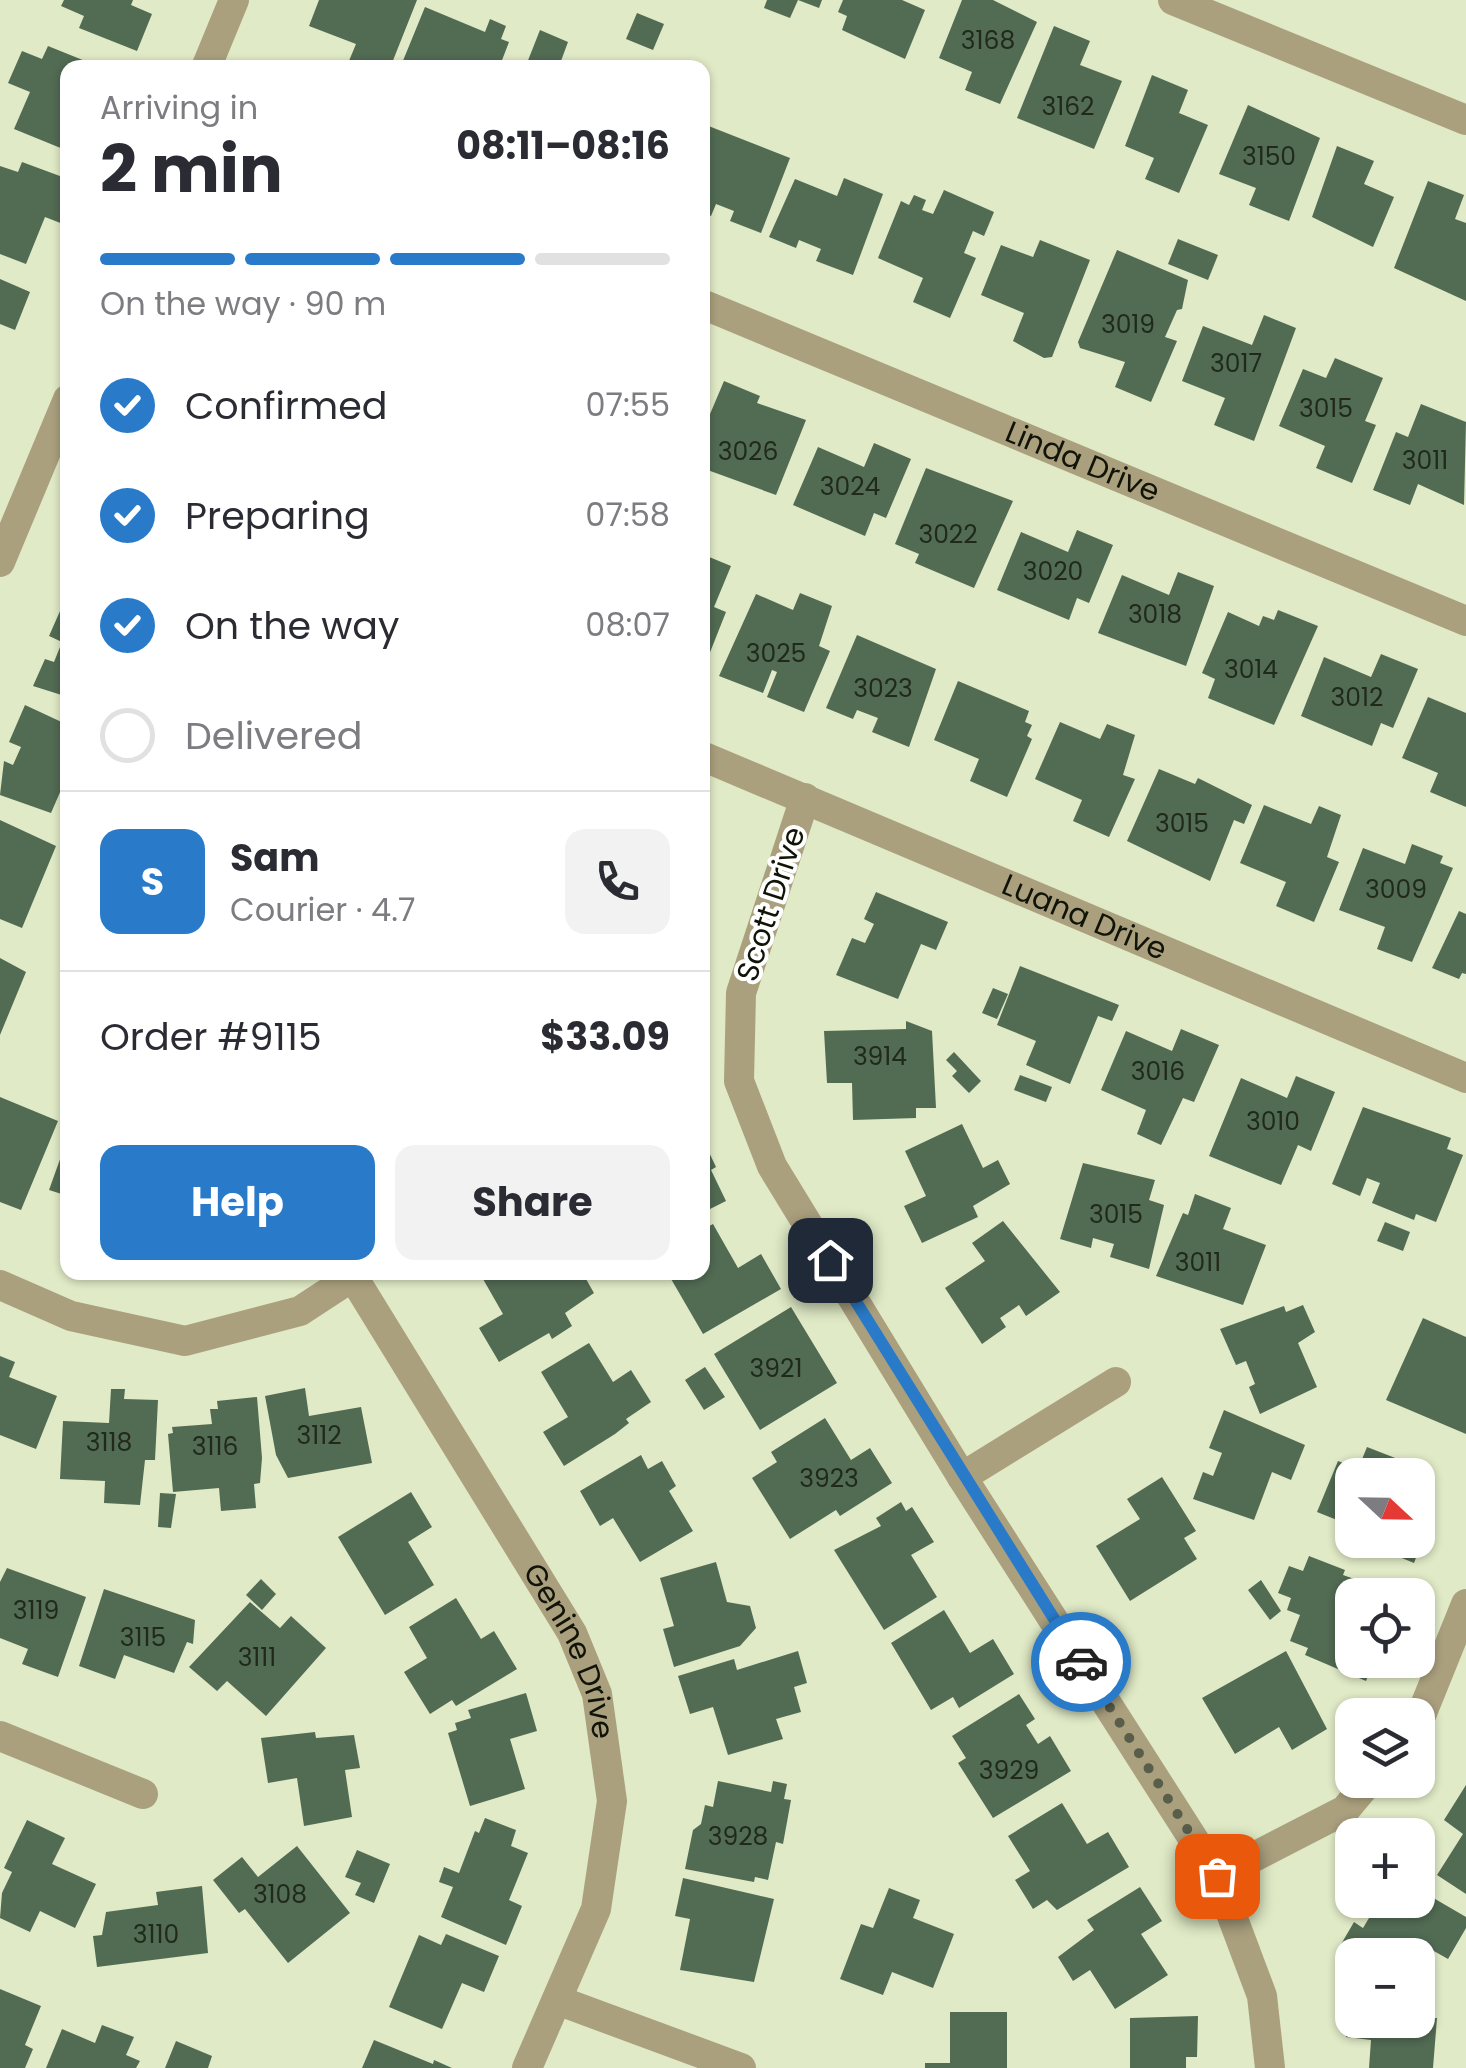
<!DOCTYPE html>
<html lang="en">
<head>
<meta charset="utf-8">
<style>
  :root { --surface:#fff; --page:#f2f2f3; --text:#2b2b33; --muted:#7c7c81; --line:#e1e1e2; --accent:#297bca }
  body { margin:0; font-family:Poppins,sans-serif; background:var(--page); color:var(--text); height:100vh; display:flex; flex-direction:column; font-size:38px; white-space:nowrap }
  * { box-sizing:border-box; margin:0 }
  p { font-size:32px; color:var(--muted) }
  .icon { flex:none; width:55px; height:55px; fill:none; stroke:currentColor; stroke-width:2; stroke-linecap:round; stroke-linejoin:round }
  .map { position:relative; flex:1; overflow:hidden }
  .panel { position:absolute; left:60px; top:60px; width:650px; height:1220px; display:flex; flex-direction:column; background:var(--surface); border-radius:20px; box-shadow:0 2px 8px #0004 }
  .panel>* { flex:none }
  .needle { width:65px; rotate:112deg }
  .tools { position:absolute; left:1335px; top:1458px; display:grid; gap:20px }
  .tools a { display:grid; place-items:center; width:100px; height:100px; border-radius:20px; background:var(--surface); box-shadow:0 2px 8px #0004; font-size:50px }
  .pin { position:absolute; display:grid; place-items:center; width:85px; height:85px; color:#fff; margin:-42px; border-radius:20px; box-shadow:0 5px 15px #0006 }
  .courier { position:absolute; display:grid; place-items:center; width:100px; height:100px; margin:-50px; border:8px solid #297bca; border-radius:50%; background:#fff; color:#222; box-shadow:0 2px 12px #0007 }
  .head em { font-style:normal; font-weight:700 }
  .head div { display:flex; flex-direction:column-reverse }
  .head { display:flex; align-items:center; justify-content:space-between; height:170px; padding:0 40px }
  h1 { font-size:65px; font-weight:700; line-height:75px }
  .bar { display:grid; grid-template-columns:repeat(4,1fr); gap:15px 10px; align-content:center; height:120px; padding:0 40px }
  .bar i { height:12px; border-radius:8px; background:var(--line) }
  .bar .active { background:var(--accent) }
  .bar p { grid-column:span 4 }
  .line { display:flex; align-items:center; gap:25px; padding:0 40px; border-top:2px solid var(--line) }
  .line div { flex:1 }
  .round { display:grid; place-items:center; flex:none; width:105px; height:105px; border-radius:20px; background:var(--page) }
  ol { padding:0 40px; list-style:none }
  li { display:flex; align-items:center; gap:30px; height:110px }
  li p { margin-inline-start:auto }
  li .icon { padding:10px; border-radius:50%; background:var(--accent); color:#fff; stroke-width:4 }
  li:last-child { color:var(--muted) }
  li i { width:55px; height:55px; border:5px solid var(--line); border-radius:50% }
  .button { display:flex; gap:20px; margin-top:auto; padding:20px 40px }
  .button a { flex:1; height:115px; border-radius:20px; background:var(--accent); color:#fff; font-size:40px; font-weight:700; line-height:115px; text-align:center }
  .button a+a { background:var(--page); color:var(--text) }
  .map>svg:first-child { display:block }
  .building { fill:#526b53 }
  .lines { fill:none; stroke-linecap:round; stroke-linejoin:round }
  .minor { stroke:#aaa07e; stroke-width:30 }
  .done { stroke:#595e4a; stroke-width:10; stroke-dasharray:0 18 }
  .route { stroke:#297bca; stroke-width:12 }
  .labels { text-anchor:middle; stroke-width:8; stroke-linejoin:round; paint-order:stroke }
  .number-label { font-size:25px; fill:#20291a }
  .street-label { font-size:30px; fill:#101307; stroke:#fff }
</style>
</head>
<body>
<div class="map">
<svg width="1466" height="2068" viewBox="0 0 1466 2068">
  <rect width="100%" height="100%" fill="#e0eac6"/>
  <!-- building -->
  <path class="building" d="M64,0H133L131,5L152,14L137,51L79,28L84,16L61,6Z
    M319,0H417L390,68H346L356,44L309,26Z
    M767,0H822L819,8L798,0L790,18L764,8Z
    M843,0H902L925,10L905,59L842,30L847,16L838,12Z
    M962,0H993L1037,22L1000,104L965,90L972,72L939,58Z
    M425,7L485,32L490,19L506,26L501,39L509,42L499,68H400Z
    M637,13L664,24L653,50L626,39Z
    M1054,26L1090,41L1080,65L1122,81L1094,149L1017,118Z
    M540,30L568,42L561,61L577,68H525Z
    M48,46L100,67L68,68V151L14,129L30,92L8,83L22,51L42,59Z
    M1152,75L1188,90L1179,113L1208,125L1179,193L1145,179L1154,158L1125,146Z
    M1248,105L1320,138L1289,221L1249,205L1256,188L1219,174Z
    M706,125L790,158L761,233L730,221L734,211L716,204L711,216L702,213Z
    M1337,146L1374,161L1364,184L1394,197L1373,247L1312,217Z
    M22,162L68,179V226L45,217L26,264L0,254V166L18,172Z
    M844,178L883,194L853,275L816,261L821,249L799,240L796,248L769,237L795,179L837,196Z
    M1428,181L1464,195L1455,219L1466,223V301L1394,268Z
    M944,190L994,212L984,236L973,231L964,253L976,258L950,318L913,302L923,278L878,258L901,201L909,205L914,195L926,200L922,210L933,214Z
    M1178,239L1218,255L1208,280L1168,264Z
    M1040,240L1090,260L1052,357L1044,358L1013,341L1024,313L981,295L1001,245L1033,257Z
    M1117,250L1188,280L1182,309L1177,310L1165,337L1177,341L1151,402L1115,387L1125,362L1080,348L1078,342Z
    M0,279L30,292L15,330L0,324Z
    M1264,315L1296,328L1254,441L1214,425L1225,398L1182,381L1203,326L1252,345Z
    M1335,358L1383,378L1365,421L1376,425L1352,483L1316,468L1325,446L1279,426L1303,369L1326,378Z
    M724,381L760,396L757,403L806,420L776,495L702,468V433Z
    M1421,404L1466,422L1464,505L1418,484L1410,505L1373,490L1396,432L1408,437Z
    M874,443L911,459L886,518L874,513L865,536L793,505L818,447L864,467Z
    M926,468L1013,501L974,588L915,563L919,554L895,544Z
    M1077,530L1113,545L1089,603L1077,598L1069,620L997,590L1021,532L1068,552Z
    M702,554L731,566L714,607L726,612L703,670Z
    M1178,572L1214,586L1186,666L1098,633L1122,575L1169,595Z
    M68,593V697L33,686L45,659L54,662L62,642L49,636Z
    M800,593L832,606L819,646L830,651L804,712L767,697L777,672L772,670L763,693L719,676L756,594L793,610Z
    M1278,610L1318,626L1274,725L1208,698L1215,679L1202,673L1228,612L1259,626L1263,616L1274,620Z
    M857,635L936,669L909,747L872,732L878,718L857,710L853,719L826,708Z
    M1381,654L1418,669L1393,728L1381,723L1372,746L1301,716L1324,657L1371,677Z
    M958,681L1029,711L1025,722L1032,725L1027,736L1032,739L1007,797L970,781L979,759L934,740Z
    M1428,697L1466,713V807L1430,792L1438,773L1402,758Z
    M25,705L68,725V774L51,813L0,795L4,761L13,765L21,747L9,742Z
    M1060,722L1100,739L1107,724L1135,735L1123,775L1135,779L1109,837L1073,821L1082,800L1035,779Z
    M1159,769L1195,784L1198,778L1252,805L1244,824L1234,820L1210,881L1127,841Z
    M1264,805L1311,824L1319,806L1341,815L1327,857L1339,862L1314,922L1276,906L1286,882L1240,863Z
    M0,820L56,846L22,928L0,919Z
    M1412,844L1443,856L1440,863L1453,868L1412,962L1377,949L1385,927L1339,910L1363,848L1405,864Z
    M876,892L948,922L936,950L921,944L898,999L836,975L852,938L865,943L874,924L864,919Z
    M1459,911L1466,914V974L1462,973L1459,979L1432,968Z
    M0,958L26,972L0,1035Z
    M1020,966L1119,1005L1112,1021L1098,1016L1070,1084L1026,1065L1036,1041L997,1025Z
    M993,988L1008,994L997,1019L982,1013Z
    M906,1021L932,1031L936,1108H916V1118L853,1120L852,1083H827L824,1031L906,1029Z
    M1181,1029L1219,1045L1194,1102L1183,1098L1161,1145L1137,1134L1146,1110L1101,1090L1126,1031L1172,1051Z
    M954,1052L981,1081L969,1093L952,1076L957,1071L946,1060Z
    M1020,1075L1052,1087L1046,1102L1014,1090Z
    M1296,1076L1335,1092L1311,1151L1298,1145L1281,1185L1209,1156L1241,1078L1287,1098Z
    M0,1097L58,1121L21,1210L0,1202Z
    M1363,1107L1451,1138L1447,1149L1463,1155L1436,1222L1416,1214L1414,1220L1372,1203L1380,1183L1367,1178L1360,1196L1332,1184Z
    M962,1124L983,1168L998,1160L1010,1184L973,1206L978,1217L922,1243L904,1206L926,1196L905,1151Z
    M68,1137V1196L49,1190Z
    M707,1148L716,1167L711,1170L726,1201L702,1213V1151Z
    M1083,1163L1155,1180L1149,1200L1164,1205L1149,1269L1110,1257L1114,1244L1093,1238L1091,1248L1060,1239Z
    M1195,1194L1231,1208L1223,1229L1266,1245L1243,1305L1156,1276L1183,1213L1188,1215Z
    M1003,1221L1060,1292L1026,1316L1019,1305L1000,1318L1006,1327L982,1344L945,1288L985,1261L972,1243Z
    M1385,1222L1410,1232L1403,1251L1377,1241Z
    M713,1224L738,1268L761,1254L781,1289L703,1334L667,1272H702V1230Z
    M479,1272H582L594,1293L565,1313L572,1326L552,1339L549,1333L499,1362L479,1328L503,1314Z
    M1303,1305L1315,1332L1298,1343L1317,1387L1260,1414L1249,1387L1255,1384L1246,1361L1236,1365L1220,1329L1284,1306L1286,1312Z
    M791,1307L837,1383L760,1430L714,1354Z
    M1423,1318L1466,1337V1434L1386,1400Z
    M589,1343L613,1382L631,1370L651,1402L626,1419L629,1423L615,1434L564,1466L543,1432L568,1417L541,1372Z
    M0,1356L15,1362L9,1377L57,1396L36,1449L0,1435Z
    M705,1367L725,1397L704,1410L685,1380Z
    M305,1388L309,1416L361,1407L372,1463L288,1478L276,1455L265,1396Z
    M111,1389H125L124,1399L158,1400L155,1460H145L140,1505L104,1503L105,1481L60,1479L63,1421L109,1423Z
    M257,1397L262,1458L260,1483L254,1484L256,1508L221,1511L219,1488L173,1492L168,1434L173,1433L172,1427L212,1424L210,1409H218L217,1401Z
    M1224,1410L1305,1445L1291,1480L1272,1472L1254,1520L1193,1499L1203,1472L1213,1476L1222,1453L1209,1448Z
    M825,1418L851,1460L870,1448L892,1483L840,1516L836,1510L790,1539L752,1478L777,1462L771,1452Z
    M1367,1447L1426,1470L1418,1490V1475H1352V1526L1317,1512L1338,1461L1358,1469Z
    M641,1455L648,1469L662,1461L676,1486L669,1491L693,1531L640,1562L613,1518L600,1526L580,1491Z
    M1162,1477L1196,1531L1184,1538L1197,1559L1130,1601L1096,1546L1140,1519L1127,1499Z
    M411,1492L432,1527L408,1542L434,1585L385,1615L338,1537Z
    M160,1493L176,1494L171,1528L158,1527Z
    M901,1502L906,1511L912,1507L934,1542L911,1555L937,1597L884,1630L834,1550L881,1526L876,1518Z
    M1418,1522L1428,1526L1414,1563L1358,1540H1418Z
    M1309,1556L1345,1570L1343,1575L1400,1595H1352V1660H1374L1366,1681L1305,1655L1308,1648L1290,1641L1300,1615L1287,1610L1291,1598L1278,1593L1289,1566L1303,1571Z
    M716,1562L727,1602L750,1606L756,1628L740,1646L674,1667L663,1629L674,1626L660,1578Z
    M7,1568L86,1597L58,1677L22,1664L28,1649L0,1638V1582Z
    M261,1579L276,1594L262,1610L246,1595Z
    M1261,1580L1281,1611L1270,1620L1248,1590Z
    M104,1589L195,1620L193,1644L187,1642L174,1673L124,1655L115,1679L79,1666Z
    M456,1598L481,1639L494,1631L517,1669L456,1706L452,1700L430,1714L404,1672L427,1658L409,1627Z
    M250,1602L280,1628L291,1616L326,1648L266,1716L227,1681L217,1691L189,1667Z
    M944,1610L970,1653L993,1639L1014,1674L959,1708L953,1697L931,1710L891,1643Z
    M798,1651L807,1683L794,1687L801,1712L776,1719L783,1739L728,1755L713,1707L690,1714L678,1676L734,1659L737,1670Z
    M1286,1651L1327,1729L1292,1750L1279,1727L1235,1754L1202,1698Z
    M526,1693L537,1731L510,1739L525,1789L470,1806L448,1733L457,1730L455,1723L471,1718L468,1710Z
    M1019,1694L1035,1719L1026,1725L1038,1744L1050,1736L1071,1771L993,1818L958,1763L966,1758L952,1736Z
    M315,1732L316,1738L354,1735L360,1768L345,1770L352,1817L304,1826L297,1778L268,1783L261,1738Z
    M718,1781L771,1792L773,1781L787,1784L784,1799L791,1800L783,1844L776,1842L768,1880L755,1877L754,1882L685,1869L693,1830L701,1824L705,1805L713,1807Z
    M1466,1785V1894L1437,1875L1463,1834L1444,1820Z
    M1062,1803L1087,1844L1108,1832L1129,1867L1057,1910L1047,1900L1033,1909L1015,1880L1030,1871L1008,1836Z
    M485,1818L516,1830L511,1846L528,1853L509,1900L522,1906L506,1945L441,1917L453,1887L439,1882L444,1867L459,1873L475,1831L479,1833Z
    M27,1820L65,1838L52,1864L96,1884L75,1928L40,1911L30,1932L0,1918L2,1893L12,1872L4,1868Z
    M297,1846L350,1913L288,1963L245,1909L239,1913L213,1880L242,1857L258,1877Z
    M357,1850L390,1864L374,1903L355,1895L361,1883L345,1877Z
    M683,1878L774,1899L754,1982L680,1970L690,1919L675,1916Z
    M202,1886L208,1953L97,1967L93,1936L102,1935L106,1912L158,1905L156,1892Z
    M1140,1887L1162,1921L1141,1934L1168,1975L1115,2009L1090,1970L1073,1981L1058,1957L1094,1930L1087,1920Z
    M889,1888L920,1900L913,1918L954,1934L933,1988L892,1972L883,1995L840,1979L861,1924L873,1928Z
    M1418,1889L1466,1917V1928L1448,1959L1418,1942L1411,1955H1356L1340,1946L1354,1922L1363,1928L1375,1908L1362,1900H1418Z
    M446,1934L499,1956L484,1992L462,1983L442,2029L389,2007L419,1935L441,1945Z
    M0,1989L41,2006L25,2045L33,2049L25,2068H0Z
    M1350,1993L1352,2020L1437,2018L1433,2068H1369L1371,2040L1346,2037Z
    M950,2012H1007V2068H925V2063H950Z
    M1198,2016L1197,2057H1186V2068H1130V2018Z
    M102,2025L134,2037L126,2055L140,2061L136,2068H46L62,2029L95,2043Z
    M374,2040L433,2064L434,2060L452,2068H362Z
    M176,2041L212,2056L208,2068H165Z"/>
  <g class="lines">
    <!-- minor -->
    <g class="minor">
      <path d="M1173,0L1466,120"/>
      <path d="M206,68L234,0"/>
      <path id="s1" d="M702,304L1466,621"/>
      <path d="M0,562L68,399"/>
      <path id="s2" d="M702,756L1466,1078"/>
      <path d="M805,798L741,993L739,1081L772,1166L962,1477L1217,1876L1262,1996L1270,2068"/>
      <path id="s3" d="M350,1272L572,1633L597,1694L612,1801L596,1909L527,2068"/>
      <path d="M0,1285L71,1316L185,1341L300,1311L352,1277"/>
      <path d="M962,1477L1116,1382"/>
      <path d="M1418,1723L1466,1604"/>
      <path d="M0,1736L143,1794"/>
      <path d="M1217,1876L1345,1810L1370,1780"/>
      <path d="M557,2000L741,2068"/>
    </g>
  </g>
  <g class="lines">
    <!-- done -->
    <path class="done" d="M1081,1662L1217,1876"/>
    <!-- route -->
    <path class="route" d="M830,1260L1081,1662"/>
  </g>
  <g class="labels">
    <!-- number labels -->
    <g class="number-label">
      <text x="988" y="49">3168</text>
      <text x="1068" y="115">3162</text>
      <text x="1269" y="165">3150</text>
      <text x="1128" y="333">3019</text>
      <text x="1236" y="372">3017</text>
      <text x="1326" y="417">3015</text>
      <text x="748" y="460">3026</text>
      <text x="1425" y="469">3011</text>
      <text x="850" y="495">3024</text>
      <text x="948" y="543">3022</text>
      <text x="1053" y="580">3020</text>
      <text x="1155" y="623">3018</text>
      <text x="776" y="662">3025</text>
      <text x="1251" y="678">3014</text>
      <text x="883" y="697">3023</text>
      <text x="1357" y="706">3012</text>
      <text x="1182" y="832">3015</text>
      <text x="1396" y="898">3009</text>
      <text x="880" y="1065">3914</text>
      <text x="1158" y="1080">3016</text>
      <text x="1273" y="1130">3010</text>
      <text x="1116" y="1223">3015</text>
      <text x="1198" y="1271">3011</text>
      <text x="776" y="1377">3921</text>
      <text x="319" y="1444">3112</text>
      <text x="109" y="1451">3118</text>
      <text x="215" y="1455">3116</text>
      <text x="829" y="1487">3923</text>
      <text x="36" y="1619">3119</text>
      <text x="143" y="1646">3115</text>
      <text x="257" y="1666">3111</text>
      <text x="1009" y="1779">3929</text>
      <text x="738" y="1845">3928</text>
      <text x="280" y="1903">3108</text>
      <text x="156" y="1943">3110</text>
    </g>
    <!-- street labels -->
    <g class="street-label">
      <text dy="10" stroke="none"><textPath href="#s1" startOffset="412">Linda Drive</textPath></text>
      <text transform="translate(771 904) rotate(-72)" y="10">Scott Drive</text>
      <text dy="10" stroke="none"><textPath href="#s2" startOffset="415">Luana Drive</textPath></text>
      <text dy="10" stroke="none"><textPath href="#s3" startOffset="440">Genine Drive</textPath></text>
    </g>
  </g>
</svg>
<div class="tools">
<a><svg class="needle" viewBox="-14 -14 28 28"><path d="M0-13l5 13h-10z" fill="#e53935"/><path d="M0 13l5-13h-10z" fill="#7c7c81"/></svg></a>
<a><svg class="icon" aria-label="locate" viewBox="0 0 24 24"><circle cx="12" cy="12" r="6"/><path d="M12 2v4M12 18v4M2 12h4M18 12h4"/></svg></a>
<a><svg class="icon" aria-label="layers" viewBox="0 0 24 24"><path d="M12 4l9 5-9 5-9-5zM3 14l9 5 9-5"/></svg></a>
<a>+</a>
<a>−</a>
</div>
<div class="pin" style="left:1217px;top:1876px;background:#ea580c"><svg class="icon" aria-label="bag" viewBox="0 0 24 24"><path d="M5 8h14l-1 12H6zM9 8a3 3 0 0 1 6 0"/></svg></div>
<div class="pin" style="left:830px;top:1260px;background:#1f2937"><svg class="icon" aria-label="home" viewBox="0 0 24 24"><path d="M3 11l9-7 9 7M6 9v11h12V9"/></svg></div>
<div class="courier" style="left:1081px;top:1662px"><svg class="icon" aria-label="car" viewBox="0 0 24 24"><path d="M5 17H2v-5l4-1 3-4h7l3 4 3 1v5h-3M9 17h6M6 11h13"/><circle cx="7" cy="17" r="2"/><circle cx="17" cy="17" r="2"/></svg></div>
<section class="panel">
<div class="head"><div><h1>2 min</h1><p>Arriving in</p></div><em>08:11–08:16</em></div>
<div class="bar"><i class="active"></i><i class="active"></i><i class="active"></i><i></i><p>On the way · 90 m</p></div>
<ol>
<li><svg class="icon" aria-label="check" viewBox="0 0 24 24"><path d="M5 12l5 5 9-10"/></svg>Confirmed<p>07:55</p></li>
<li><svg class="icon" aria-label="check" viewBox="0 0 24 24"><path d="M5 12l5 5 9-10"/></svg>Preparing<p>07:58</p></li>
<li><svg class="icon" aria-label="check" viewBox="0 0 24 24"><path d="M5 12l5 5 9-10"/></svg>On the way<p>08:07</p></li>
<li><i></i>Delivered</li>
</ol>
<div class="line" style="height:180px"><b class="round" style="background:var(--accent);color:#fff">S</b><div><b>Sam</b><p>Courier · 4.7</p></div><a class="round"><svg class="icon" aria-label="phone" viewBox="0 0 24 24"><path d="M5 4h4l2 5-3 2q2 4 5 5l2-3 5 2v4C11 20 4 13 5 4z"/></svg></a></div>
<div class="line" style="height:130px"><div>Order #9115</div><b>$33.09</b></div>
<div class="button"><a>Help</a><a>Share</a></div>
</section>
</div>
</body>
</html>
